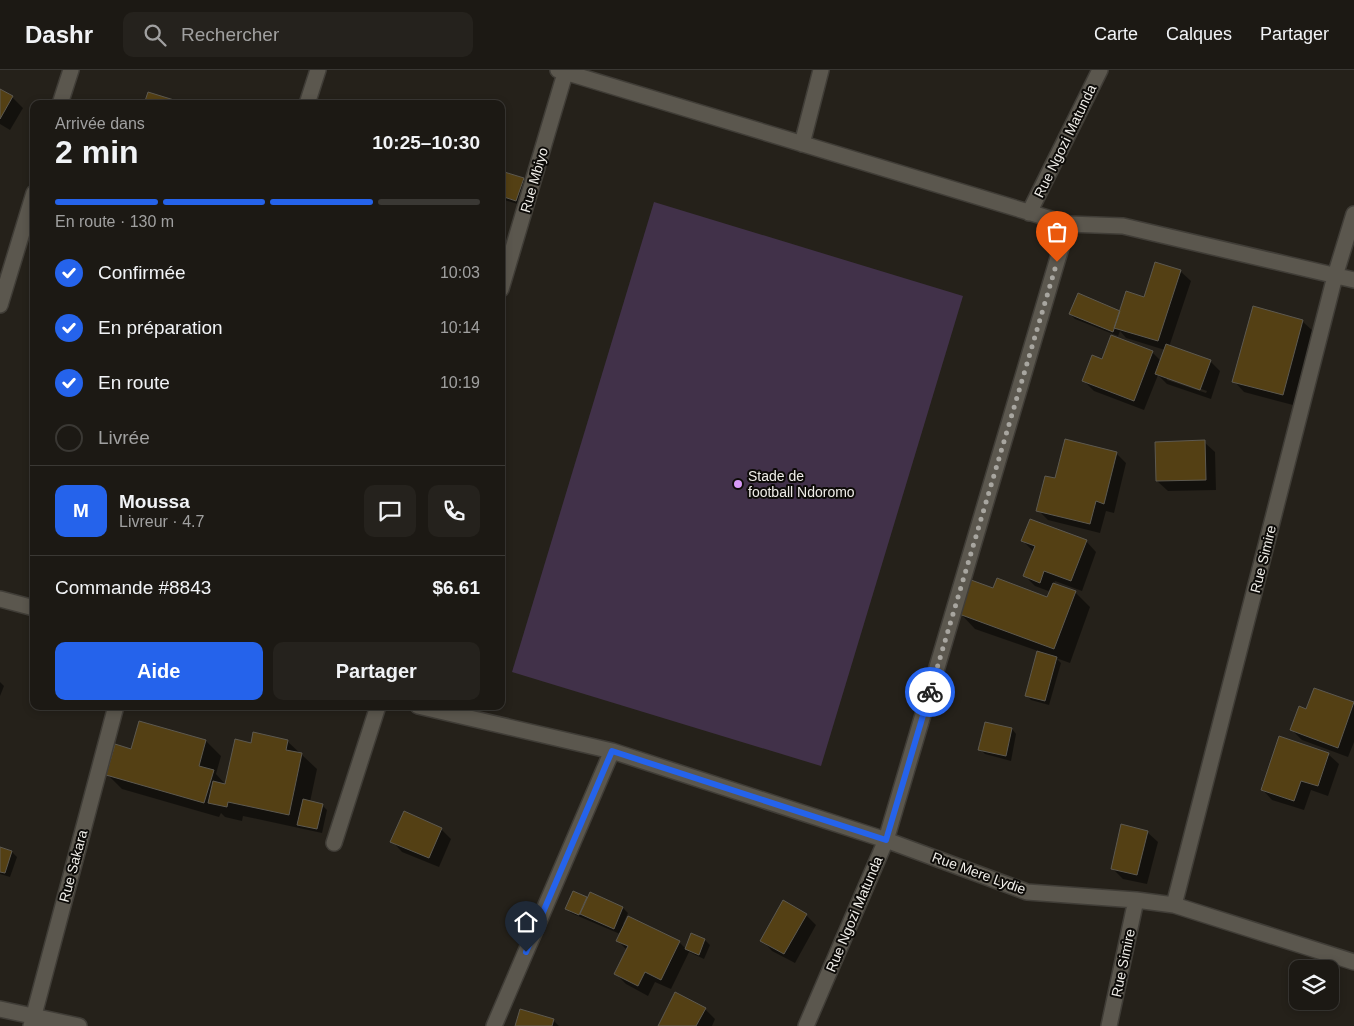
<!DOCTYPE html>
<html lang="fr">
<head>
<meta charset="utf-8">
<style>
  :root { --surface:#1c1914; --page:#25221d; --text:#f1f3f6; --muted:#a0a0a0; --line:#3a3834; --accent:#2563eb }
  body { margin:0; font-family:Arial,sans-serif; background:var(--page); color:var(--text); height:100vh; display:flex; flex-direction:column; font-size:19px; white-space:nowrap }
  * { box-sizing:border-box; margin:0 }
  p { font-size:16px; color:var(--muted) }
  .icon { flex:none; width:28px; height:28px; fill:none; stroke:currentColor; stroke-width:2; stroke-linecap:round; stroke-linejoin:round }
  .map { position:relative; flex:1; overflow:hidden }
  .sheet { position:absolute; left:30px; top:30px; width:475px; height:610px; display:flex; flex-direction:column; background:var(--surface); border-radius:10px; box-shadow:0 2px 8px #0003,0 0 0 1px var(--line) }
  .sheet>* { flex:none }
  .buttons { position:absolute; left:1289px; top:890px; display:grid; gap:10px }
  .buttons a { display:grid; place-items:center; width:50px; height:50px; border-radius:10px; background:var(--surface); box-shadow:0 2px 8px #0003,0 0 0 1px var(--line); font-size:25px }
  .pin { position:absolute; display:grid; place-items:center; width:42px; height:42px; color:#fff; margin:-51px -21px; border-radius:50% 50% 50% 0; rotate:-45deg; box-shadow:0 0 5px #0007 }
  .pin .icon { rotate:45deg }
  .courier { position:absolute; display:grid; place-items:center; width:50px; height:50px; margin:-25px; border:4px solid #2563eb; border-radius:50%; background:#fff; color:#222; box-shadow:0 1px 6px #0007 }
  .summary em { font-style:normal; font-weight:600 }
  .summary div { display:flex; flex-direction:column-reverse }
  .summary { display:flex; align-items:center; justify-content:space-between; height:85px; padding:0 25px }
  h1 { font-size:32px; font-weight:600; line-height:38px }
  .bar { display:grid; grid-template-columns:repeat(4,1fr); gap:8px 5px; align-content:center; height:60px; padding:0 25px }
  .bar i { height:6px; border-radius:4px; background:var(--line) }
  .bar .selected { background:var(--accent) }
  .bar p { grid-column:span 4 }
  .line { display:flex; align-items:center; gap:12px; padding:0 25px; border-top:1px solid var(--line) }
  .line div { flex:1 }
  .round { display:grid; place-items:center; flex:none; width:52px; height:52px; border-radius:10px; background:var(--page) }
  ol { padding:0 25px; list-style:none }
  li { display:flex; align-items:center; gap:15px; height:55px }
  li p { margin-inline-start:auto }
  li .icon { padding:5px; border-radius:50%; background:var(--accent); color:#fff; stroke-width:4 }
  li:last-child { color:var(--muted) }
  li i { width:28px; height:28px; border:2px solid var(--line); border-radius:50% }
  .cta { display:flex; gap:10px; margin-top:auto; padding:10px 25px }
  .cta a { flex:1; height:58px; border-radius:10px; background:var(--accent); color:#fff; font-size:20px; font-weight:600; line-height:58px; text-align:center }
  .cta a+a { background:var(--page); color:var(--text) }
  header { display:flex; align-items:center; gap:30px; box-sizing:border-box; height:70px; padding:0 25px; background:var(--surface); border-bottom:1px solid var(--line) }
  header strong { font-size:24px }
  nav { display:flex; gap:28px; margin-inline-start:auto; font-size:18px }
  .search { width:350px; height:45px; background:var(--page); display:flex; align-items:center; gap:12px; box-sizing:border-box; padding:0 18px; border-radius:10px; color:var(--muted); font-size:19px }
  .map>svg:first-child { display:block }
  .green { fill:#413149 }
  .shadow { fill:#0007; fill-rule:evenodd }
  .building { fill:#544014; stroke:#5d5950 }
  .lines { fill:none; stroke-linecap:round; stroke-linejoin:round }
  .service-casing { stroke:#403d37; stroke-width:18 }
  .minor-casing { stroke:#403d37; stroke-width:18 }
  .service { stroke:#5b574e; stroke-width:15 }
  .minor { stroke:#5b574e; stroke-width:15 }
  .done { stroke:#a8a6a0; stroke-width:5; stroke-dasharray:0 9 }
  .route { stroke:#2563eb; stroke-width:6 }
  .poi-dot { fill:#d89af8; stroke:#0d0b08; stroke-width:2 }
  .labels { text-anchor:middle; stroke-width:4; stroke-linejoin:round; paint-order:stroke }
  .street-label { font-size:14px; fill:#efede8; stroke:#0d0b08 }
  .poi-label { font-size:14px; fill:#efede8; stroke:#0d0b08; text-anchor:start }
</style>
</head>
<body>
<header>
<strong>Dashr</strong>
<div class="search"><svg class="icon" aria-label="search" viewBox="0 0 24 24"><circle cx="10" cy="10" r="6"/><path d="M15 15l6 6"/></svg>Rechercher</div>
<nav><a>Carte</a><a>Calques</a><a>Partager</a></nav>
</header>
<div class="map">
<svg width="1354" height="956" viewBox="0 0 1354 956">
  <rect width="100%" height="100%" fill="#25211a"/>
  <!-- green -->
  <path class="green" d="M654,132L963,226L821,696L512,602Z"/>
  <!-- shadow -->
  <path class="shadow" d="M0,20L12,27L23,38L10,60L0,54Z
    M501,103L523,109L528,114L521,135L501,129Z
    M1180,201L1191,211L1169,277L1210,291L1220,301L1211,329L1167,314L1158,305L1144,340L1094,321L1084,311L1102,290L1118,266L1075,249L1070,244L1119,242L1145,228ZM1120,261L1126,268L1165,280L1161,291L1152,282L1117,269ZM1167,307L1207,321L1206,323L1167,310Z
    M1302,251L1313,261L1293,335L1244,322L1234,311Z
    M1204,372L1215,382L1216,420L1168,421L1157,411Z
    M1116,383L1126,393L1114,443L1106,441L1100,463L1048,450L1038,440L1056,410Z
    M1023,471H1086L1096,482L1082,521L1055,511L1053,515L1075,522L1090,537L1070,593L1056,588L1061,593L1049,635L1031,630L1026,625L1038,581L975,559L960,543L994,519L1048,529L1051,522L1035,516L1025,506L1034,482Z
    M0,612L4,616L0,626Z
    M1315,619L1354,634V672L1348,687L1302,670L1292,660L1307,641Z
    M1012,659L1016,664L1011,691L985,684L980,679Z
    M206,671L221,686L216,704L226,715L252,674L287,671L317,699L310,732L322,735L327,740L322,763L243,746L242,751L225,747L221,743L219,747L122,719L107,704L132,680Z
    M1328,684L1339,694L1328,726L1311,720L1304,740L1272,730L1262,719Z
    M441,759L451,769L439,797L402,782L392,771Z
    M1147,762L1158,772L1147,814L1123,809L1112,798Z
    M0,779L12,782L17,787L10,807L0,804Z
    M574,822L588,829L623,838L628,843L623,854L679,872L687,880L705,870L710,875L704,889L689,882L671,919L655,912L648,926L626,914L616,904L627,880L617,870L620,864L571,843L566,838Z
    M806,845L816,855L795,893L772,881L762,870Z
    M705,939L715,949L712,956H659Z
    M553,950L559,956H516Z"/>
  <!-- building -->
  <path class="building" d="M0,19L13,26L0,49Z
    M148,22L174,30L173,34H144Z
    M501,101L524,108L516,131L501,126Z
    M1155,192L1181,200L1158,271L1114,258L1126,221L1144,227Z
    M1078,223L1120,241L1113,262L1069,244Z
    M1253,236L1303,250L1283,325L1232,312Z
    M1111,265L1153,281L1134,331L1082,311L1092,285L1102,289Z
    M1166,274L1211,290L1200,320L1155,304Z
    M1065,369L1117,382L1104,434L1096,431L1090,454L1036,441L1045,406L1055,408Z
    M1205,370L1206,410L1156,411L1155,372Z
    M1030,449L1087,470L1071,511L1044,501L1040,513L1023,506L1035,476L1021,471Z
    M997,508L1047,527L1053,513L1076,521L1054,579L959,544L971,510L993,518Z
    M1037,581L1057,587L1045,631L1025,626Z
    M1314,618L1354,632L1338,678L1290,660L1299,636L1306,639Z
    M139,651L206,670L199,696L214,700L204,733L106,705L115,674L131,679Z
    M985,652L1012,658L1006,686L978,680Z
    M253,662L288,670L286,680L302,683L289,745L228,732L227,737L208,733L213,711L225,714L235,669L251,673Z
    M1279,666L1329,683L1318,716L1301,711L1294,731L1261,720Z
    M303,729L323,734L317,759L297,755Z
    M404,741L442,758L429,788L390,772Z
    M1121,754L1148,761L1137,805L1111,799Z
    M0,777L12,781L5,803L0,802Z
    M573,821L587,827L579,845L565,839Z
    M590,822L623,837L614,859L580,844Z
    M783,830L807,844L784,884L760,871Z
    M628,846L680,871L661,910L645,902L638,916L614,904L628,876L616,871Z
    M691,863L705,869L699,885L685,879Z
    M675,922L706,938L696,956H658Z
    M520,939L554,949L552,956H515Z"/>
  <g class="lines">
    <!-- service casing -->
    <g class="service-casing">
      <path id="service" d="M334,773L378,636"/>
    </g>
    <!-- minor casing -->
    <g class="minor-casing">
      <path id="minor" d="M558,0L1068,154L1123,156L1354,210
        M60,34L71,0
        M307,34L318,0
        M802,74L821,0
        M1029,143L1100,0
        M501,219L566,0
        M0,235L34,123
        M0,529L34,538
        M418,636L612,681L886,770L1027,822L1136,830L1174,835L1354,892
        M1174,835L1335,206L1354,144
        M0,939L79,956
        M31,956L116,636
        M494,956L612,681
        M806,956L886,770L1068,154
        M1109,956L1136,830"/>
    </g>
    <!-- service -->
    <use href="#service" class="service"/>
    <!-- minor -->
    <use href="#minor" class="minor"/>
  </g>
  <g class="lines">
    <!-- done -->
    <path class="done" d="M930,622L1057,192"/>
    <!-- route -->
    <path class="route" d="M526,882L612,681L886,770L930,622"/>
  </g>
  <!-- markers -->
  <circle class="poi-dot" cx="738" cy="414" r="5"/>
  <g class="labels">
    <!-- street labels -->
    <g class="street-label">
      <text transform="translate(1065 71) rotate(-64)" y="5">Rue Ngozi Matunda</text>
      <text transform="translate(534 110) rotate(-74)" y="5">Rue Mbiyo</text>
      <text transform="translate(1263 489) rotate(-76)" y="5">Rue Simire</text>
      <text transform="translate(73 796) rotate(-75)" y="5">Rue Sakara</text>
      <text transform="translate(979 803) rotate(20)" y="5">Rue Mere Lydie</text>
      <text transform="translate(854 844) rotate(-67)" y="5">Rue Ngozi Matunda</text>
      <text transform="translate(1123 893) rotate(-78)" y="5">Rue Simire</text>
    </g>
    <!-- poi labels -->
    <g class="poi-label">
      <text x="748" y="411">Stade de<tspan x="748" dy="16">football Ndoromo</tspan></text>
    </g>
  </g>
</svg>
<div class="buttons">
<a><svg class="icon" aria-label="layers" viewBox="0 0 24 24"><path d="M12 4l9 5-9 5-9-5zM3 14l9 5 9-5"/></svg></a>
</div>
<div class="pin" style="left:1057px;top:192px;background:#ea580c"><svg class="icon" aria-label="bag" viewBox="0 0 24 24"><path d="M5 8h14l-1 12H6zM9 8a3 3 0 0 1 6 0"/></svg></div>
<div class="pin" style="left:526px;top:882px;background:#1f2937"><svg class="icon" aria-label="home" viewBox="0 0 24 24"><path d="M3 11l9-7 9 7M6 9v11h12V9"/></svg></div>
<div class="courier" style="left:930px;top:622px"><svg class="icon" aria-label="bike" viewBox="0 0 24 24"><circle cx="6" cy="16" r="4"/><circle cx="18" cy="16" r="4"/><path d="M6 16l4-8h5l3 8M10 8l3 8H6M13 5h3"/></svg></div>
<section class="sheet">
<div class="summary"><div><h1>2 min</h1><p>Arrivée dans</p></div><em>10:25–10:30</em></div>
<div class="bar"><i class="selected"></i><i class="selected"></i><i class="selected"></i><i></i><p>En route · 130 m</p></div>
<ol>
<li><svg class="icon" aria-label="check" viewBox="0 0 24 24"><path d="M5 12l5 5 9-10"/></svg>Confirmée<p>10:03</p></li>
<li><svg class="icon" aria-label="check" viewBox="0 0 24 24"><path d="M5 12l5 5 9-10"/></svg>En préparation<p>10:14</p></li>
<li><svg class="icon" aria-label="check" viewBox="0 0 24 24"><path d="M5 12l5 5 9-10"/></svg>En route<p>10:19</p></li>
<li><i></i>Livrée</li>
</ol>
<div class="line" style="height:90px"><b class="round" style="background:var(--accent);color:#fff">M</b><div><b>Moussa</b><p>Livreur · 4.7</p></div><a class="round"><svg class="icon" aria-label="chat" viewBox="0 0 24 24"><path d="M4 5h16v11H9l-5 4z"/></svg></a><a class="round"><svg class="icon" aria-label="phone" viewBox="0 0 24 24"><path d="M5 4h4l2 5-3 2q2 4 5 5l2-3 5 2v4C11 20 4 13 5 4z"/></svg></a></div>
<div class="line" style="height:65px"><div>Commande #8843</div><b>$6.61</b></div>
<div class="cta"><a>Aide</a><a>Partager</a></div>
</section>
</div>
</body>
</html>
